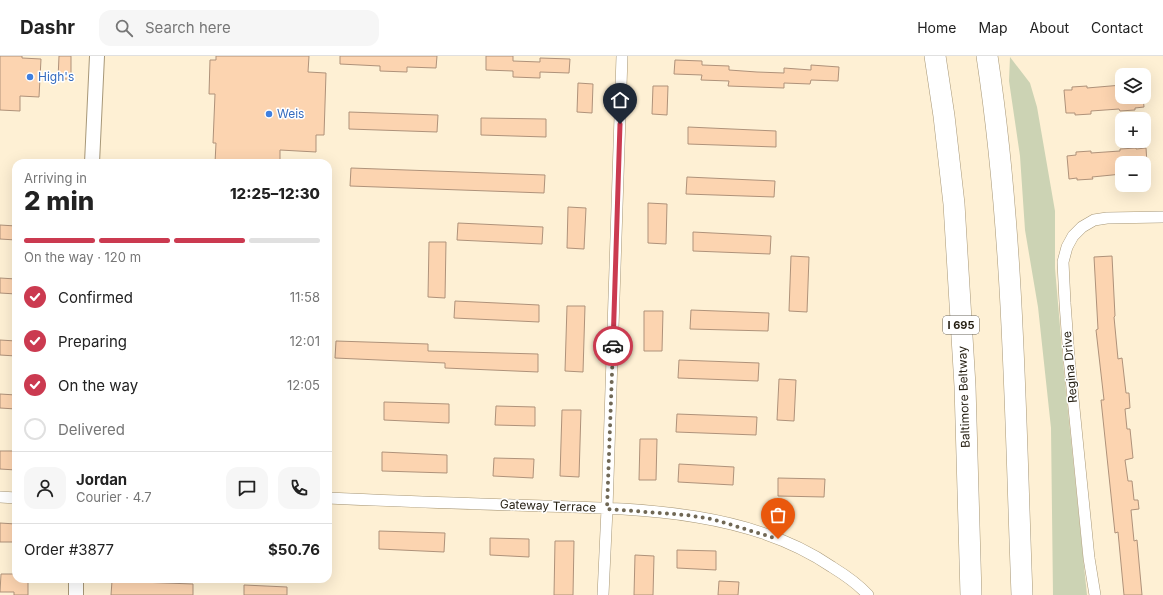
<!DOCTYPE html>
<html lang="en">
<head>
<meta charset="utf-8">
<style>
  :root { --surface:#fff; --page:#f6f6f6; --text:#222; --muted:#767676; --line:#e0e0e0; --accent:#cb3a50 }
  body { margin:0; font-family:Inter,sans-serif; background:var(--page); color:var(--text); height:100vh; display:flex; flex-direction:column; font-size:15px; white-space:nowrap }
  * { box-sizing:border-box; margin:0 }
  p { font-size:13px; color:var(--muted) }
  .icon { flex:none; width:22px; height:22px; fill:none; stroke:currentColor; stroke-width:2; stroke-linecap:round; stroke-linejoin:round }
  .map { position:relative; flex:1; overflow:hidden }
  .side { position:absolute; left:12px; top:103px; width:320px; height:424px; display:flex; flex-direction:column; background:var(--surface); border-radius:12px; box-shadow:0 4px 16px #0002 }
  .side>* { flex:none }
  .fabs { position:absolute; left:1115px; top:12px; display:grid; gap:8px }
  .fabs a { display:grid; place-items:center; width:36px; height:36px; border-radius:8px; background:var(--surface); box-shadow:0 4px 16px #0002; font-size:20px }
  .pin { position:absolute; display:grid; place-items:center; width:34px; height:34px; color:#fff; margin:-41px -17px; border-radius:50% 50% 50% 0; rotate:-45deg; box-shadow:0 0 4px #0007 }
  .pin .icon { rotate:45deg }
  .courier { position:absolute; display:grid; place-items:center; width:40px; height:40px; margin:-20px; border:3px solid #cb3a50; border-radius:50%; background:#fff; color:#222; box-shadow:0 1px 5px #0007 }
  .summary em { font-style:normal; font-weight:800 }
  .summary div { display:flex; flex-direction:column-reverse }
  .summary { display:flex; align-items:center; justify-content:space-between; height:68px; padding:0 12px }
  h1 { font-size:26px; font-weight:800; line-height:30px }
  .bar { display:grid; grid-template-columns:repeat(4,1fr); gap:6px 4px; align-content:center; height:48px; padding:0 12px }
  .bar i { height:5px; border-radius:3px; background:var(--line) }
  .bar .selected { background:var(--accent) }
  .bar p { grid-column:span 4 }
  .line { display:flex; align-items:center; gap:10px; padding:0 12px; border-top:1px solid var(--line) }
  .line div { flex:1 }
  .round { display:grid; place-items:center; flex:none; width:42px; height:42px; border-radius:12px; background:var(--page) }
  ol { padding:0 12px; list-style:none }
  li { display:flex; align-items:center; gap:12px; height:44px }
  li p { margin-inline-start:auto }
  li .icon { padding:4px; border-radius:50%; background:var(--accent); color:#fff; stroke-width:4 }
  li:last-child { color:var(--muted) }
  li i { width:22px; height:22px; border:2px solid var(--line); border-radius:50% }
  header { display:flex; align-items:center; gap:24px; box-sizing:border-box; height:56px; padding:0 20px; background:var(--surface); border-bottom:1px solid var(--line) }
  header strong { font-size:19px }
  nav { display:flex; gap:22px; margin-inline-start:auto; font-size:14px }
  .search { width:280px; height:36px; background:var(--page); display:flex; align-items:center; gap:10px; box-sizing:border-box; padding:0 14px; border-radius:12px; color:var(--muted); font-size:15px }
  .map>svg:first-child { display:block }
  .green { fill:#ccd3b4 }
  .building { fill:#fcd4b0; stroke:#af927a }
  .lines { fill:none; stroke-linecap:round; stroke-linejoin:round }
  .minor-casing { stroke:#a79777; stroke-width:12 }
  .tertiary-casing { stroke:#a79777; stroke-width:16 }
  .motorway-casing { stroke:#a79777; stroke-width:22 }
  .minor { stroke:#fff; stroke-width:11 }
  .tertiary { stroke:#fff; stroke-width:14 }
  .motorway { stroke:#fff; stroke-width:21 }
  .done { stroke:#706855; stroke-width:4; stroke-dasharray:0 7.2 }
  .route { stroke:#cb3a50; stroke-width:5 }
  .shop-dot { fill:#3f7fe0; stroke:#fff; stroke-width:1.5 }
  .labels { text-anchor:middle; stroke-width:3; stroke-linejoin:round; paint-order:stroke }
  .shield { fill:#fff; stroke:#666258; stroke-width:1 }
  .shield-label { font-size:11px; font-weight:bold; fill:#241e11 }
  .shop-label { font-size:12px; fill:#366cbe; stroke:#fff; text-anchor:start }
  .street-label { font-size:12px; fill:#241e11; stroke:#fff }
</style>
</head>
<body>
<header>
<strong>Dashr</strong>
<div class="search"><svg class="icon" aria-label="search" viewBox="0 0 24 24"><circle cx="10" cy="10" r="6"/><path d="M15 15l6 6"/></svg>Search here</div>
<nav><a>Home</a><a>Map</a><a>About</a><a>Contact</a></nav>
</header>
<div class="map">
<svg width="1163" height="539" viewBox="0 0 1163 539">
  <rect width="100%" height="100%" fill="#fef0d4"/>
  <!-- green -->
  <path class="green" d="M1010,1L1030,27L1037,51L1055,155V212L1063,306L1087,539H1053L1051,372L1038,251L1025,174L1020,100L1009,25Z"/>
  <!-- building -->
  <path class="building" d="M0,0H22V2L41,3L39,41L20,40V55L0,54Z
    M59,0H71V23H58Z
    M216,0H309L308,16L326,17L324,79H316V96L280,94V107H215L216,87H213L215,38H209L210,4H216Z
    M340,0H437L436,12L407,11V16L380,15V10L340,8Z
    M486,0H513V5L540,6V2L570,3L569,17L540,16V22L513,21V15L486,14Z
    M675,4L702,5V9L729,10V14L757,16L784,17V12L811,14V9L839,11L838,25L811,24L810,28L784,27V32L728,30L729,25L701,24L702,19L674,18Z
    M578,27L593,28L592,57L577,56Z
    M1122,29V41H1143L1144,51L1135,52V54L1120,55L1119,53L1091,55V58L1075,59V57H1066L1064,34H1072V31L1087,30V32Z
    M653,30H668L667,59L652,58Z
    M349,56L438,59L437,76L349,73Z
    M481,62L546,63V81L481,79Z
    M688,71L776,75V91L688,88Z
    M1136,92V93L1146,92L1147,107H1122V118L1092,121L1093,123L1077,124V122L1069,123L1067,100L1076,99V96L1091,95V97L1120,95V93Z
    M351,112L545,119L544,137L350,130Z
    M687,121L775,125L774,141L686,138Z
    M648,147L667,148L666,188L648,187Z
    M568,151L586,152L584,193L567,192Z
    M458,167L543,171L542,188L457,184Z
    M0,169L16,170V184L0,183Z
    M693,176L771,180L770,198L693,195Z
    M429,186H446L445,242L428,241Z
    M791,200L809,201L807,256L789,255Z
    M1112,200L1115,260L1114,261L1118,303L1122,302L1126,337H1129L1130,352L1125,353L1127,373H1130L1133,402L1125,404L1128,425H1132L1134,444H1138L1139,453L1131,454L1134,485L1137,484L1142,539H1124L1118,476L1115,477L1101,344H1104L1096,274L1098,273L1094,201Z
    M0,222L16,223V238L0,237Z
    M455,245L539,249V266L454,262Z
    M567,250H585L583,316L565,315Z
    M691,254L769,257L768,275L690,273Z
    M644,255H663L662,295H644Z
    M0,284L16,285V300L0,299Z
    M336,285L428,288V295L538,298V316L445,312V307L335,302Z
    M679,304L759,307L758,325L678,322Z
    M779,323L796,324L794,365L777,364Z
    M0,338L16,339V353L0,352Z
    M384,346L449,348V367L384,364Z
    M496,350L535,351V370L495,369Z
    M562,354H581L579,421L560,420Z
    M677,358L757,361L756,379L676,376Z
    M640,383H657L656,424H639Z
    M0,395H16V414L0,413Z
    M382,396L447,399V417L382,415Z
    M494,402L534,403L533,422L493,420Z
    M679,408L734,411L733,429L678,426Z
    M778,422L825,423L824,441L778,440Z
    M0,467L16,468V486H0Z
    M379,475L445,477L444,496L379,493Z
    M490,482L529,483V501L490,499Z
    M555,485H574L573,539H554Z
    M677,494L716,495V514L677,512Z
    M635,499L654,500L653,539H634Z
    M1,518H16V523H28V539H14V536H0Z
    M112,525L193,528V539H111Z
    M719,525L739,526L738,539H718Z
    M244,529L287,531V539H244Z"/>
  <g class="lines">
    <!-- minor casing -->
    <g class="minor-casing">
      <path id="minor" d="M0,441L16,442
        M328,442C390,445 451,447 513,449C618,453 742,449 832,511C845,519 858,528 868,539
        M603,539L607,453L622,0
        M1095,539L1089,502L1069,302L1065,247L1063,206L1067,191L1073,180L1082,171L1094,164L1107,162L1163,161"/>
    </g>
    <!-- tertiary casing -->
    <g class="tertiary-casing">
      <path id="tertiary" d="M92,107L97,0
        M76,539V523"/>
    </g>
    <!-- motorway casing -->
    <g class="motorway-casing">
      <path id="motorway" d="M935,0L944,60L954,148L965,330L971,539
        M987,0C1014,178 1015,359 1022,539"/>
    </g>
    <!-- minor -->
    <use href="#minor" class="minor"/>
    <!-- tertiary -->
    <use href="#tertiary" class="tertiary"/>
    <!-- motorway -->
    <use href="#motorway" class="motorway"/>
  </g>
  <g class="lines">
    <!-- done -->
    <path class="done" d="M613,290L607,453L686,459L712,463L778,483"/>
    <!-- route -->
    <path class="route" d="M613,290L620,68"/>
  </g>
  <!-- markers -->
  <g class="shop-dot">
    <circle cx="30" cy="21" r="4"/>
    <circle cx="269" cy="58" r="4"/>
  </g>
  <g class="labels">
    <!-- shield labels -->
    <rect class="shield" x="943" y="260" width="36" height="18" rx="3"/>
    <g class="shield-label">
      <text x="961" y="273">I 695</text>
    </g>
    <!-- shop labels -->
    <g class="shop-label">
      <text x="38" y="25">High's</text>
      <text x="277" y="62">Weis</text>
    </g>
    <!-- street labels -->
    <g class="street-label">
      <text transform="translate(1070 311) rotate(-95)" y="4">Regina Drive</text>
      <text transform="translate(964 341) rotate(-92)" y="4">Baltimore Beltway</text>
      <text transform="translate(548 450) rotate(2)" y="4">Gateway Terrace</text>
    </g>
  </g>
</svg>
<div class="fabs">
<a><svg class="icon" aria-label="layers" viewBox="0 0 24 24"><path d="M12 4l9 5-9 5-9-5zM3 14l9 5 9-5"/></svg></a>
<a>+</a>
<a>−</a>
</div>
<div class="pin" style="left:778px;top:483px;background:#ea580c"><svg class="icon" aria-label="bag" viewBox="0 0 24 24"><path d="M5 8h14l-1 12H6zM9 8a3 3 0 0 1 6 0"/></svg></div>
<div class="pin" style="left:620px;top:68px;background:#1f2937"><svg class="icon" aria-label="home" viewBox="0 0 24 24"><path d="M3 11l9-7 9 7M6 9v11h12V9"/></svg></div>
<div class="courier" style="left:613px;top:290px"><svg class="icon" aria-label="car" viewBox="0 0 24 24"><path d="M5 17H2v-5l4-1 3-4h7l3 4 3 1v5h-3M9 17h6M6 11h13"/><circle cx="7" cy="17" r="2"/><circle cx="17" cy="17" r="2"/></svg></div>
<section class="side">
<div class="summary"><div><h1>2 min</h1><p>Arriving in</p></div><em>12:25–12:30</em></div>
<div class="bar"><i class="selected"></i><i class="selected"></i><i class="selected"></i><i></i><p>On the way · 120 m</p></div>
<ol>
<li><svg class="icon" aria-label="check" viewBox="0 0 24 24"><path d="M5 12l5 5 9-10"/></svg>Confirmed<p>11:58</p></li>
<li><svg class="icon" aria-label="check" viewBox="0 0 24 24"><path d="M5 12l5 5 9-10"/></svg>Preparing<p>12:01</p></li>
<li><svg class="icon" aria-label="check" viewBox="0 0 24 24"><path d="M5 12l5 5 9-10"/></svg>On the way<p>12:05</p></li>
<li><i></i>Delivered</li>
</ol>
<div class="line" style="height:72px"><a class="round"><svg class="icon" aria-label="person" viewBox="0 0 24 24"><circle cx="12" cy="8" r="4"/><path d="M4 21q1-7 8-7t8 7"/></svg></a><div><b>Jordan</b><p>Courier · 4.7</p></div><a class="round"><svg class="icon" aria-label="chat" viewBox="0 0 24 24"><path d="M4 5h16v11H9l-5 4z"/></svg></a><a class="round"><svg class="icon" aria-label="phone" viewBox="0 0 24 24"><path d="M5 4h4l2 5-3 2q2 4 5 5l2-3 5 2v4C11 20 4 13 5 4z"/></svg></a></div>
<div class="line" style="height:52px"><div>Order #3877</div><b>$50.76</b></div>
</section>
</div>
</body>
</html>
